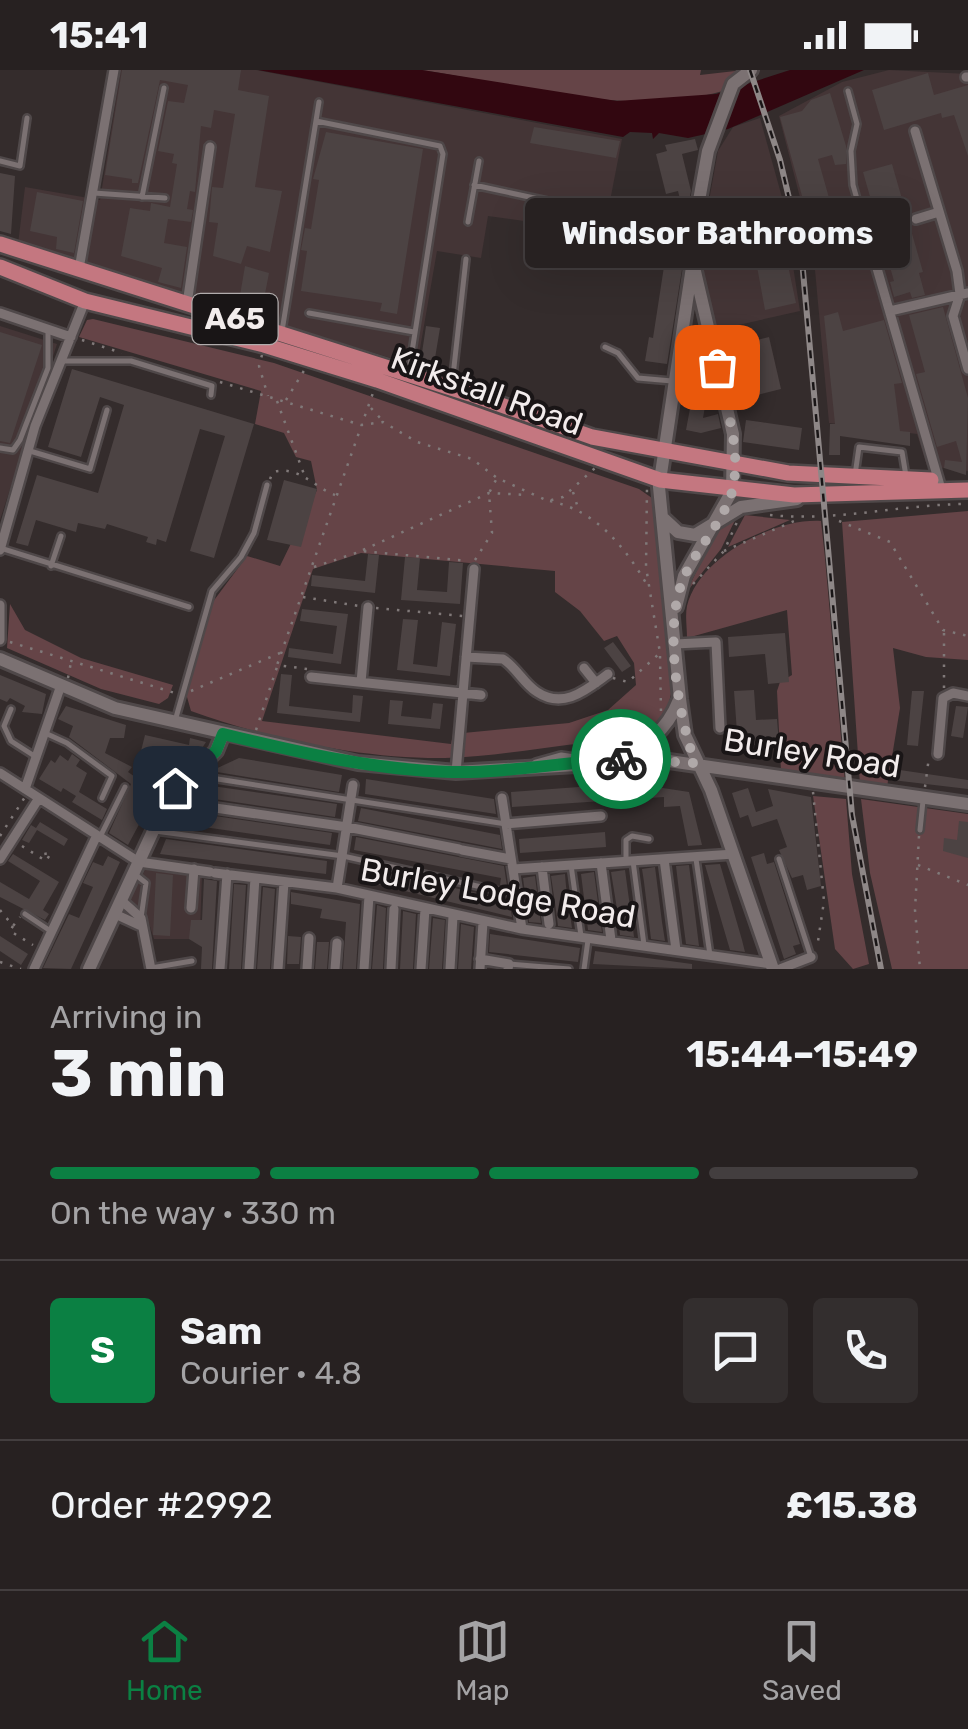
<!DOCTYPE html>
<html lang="en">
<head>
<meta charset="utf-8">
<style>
  :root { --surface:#272121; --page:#332e2e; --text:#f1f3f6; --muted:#a4a3a5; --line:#433e3f; --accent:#0b8043 }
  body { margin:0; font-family:Rubik,sans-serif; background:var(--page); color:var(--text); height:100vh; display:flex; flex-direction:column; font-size:38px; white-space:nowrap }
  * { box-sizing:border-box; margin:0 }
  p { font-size:32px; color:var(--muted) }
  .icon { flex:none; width:55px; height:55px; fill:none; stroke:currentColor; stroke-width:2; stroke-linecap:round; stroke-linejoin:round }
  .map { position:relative; height:899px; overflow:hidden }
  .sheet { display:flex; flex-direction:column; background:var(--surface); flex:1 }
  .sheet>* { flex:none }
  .pin { position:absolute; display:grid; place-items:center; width:85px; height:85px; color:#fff; margin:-42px; border-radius:20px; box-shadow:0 5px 15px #0006 }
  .courier { position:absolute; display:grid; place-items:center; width:100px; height:100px; margin:-50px; border:8px solid #0b8043; border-radius:50%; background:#fff; color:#222; box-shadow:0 2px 12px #0007 }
  .bubble { position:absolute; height:70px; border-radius:10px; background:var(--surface); box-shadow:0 10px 40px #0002,0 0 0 2px var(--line); font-size:32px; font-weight:700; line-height:70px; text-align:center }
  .headline em { font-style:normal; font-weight:700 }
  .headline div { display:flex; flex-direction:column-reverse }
  .headline { display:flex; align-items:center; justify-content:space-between; height:170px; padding:0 50px }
  h1 { font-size:65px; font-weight:700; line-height:75px }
  .bar { display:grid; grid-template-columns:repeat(4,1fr); gap:15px 10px; align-content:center; height:120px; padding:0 50px }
  .bar i { height:12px; border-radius:8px; background:var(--line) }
  .bar .selected { background:var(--accent) }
  .bar p { grid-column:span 4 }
  .line { display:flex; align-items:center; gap:25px; padding:0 50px; border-top:2px solid var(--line) }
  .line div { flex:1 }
  .round { display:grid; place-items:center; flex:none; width:105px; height:105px; border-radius:10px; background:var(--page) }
  .status { display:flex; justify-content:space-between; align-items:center; height:70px; padding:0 50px; background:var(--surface); direction:ltr }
  .status svg { height:28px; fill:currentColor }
  .tab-bar { display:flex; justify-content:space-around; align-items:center; height:140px; border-top:2px solid var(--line); background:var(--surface); font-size:28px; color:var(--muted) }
  .tab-bar a { display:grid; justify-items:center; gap:5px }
  .tab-bar .selected { color:var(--accent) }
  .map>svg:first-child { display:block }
  .built { fill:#443536 }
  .green { fill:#654447; fill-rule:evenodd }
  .water { fill:#320710 }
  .building { fill:#4c4343 }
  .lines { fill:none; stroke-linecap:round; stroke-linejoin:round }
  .lane-casing { stroke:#4f4849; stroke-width:10 }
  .street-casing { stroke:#4f4849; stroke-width:14 }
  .secondary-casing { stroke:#4f4849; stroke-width:18 }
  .primary-casing { stroke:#4f4849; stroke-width:20 }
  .path { stroke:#807979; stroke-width:2.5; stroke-dasharray:2.5 8; stroke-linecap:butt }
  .lane { stroke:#7b7172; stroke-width:5 }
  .street { stroke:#7b7172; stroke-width:9 }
  .secondary { stroke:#7b7172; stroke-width:12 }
  .primary { stroke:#c47780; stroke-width:15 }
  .rail-casing { stroke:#8e8787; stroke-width:6 }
  .rail { stroke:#191516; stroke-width:2.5; stroke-dasharray:8; stroke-linecap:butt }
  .done { stroke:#b0a9a9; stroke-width:10; stroke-dasharray:0 18 }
  .route { stroke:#0b8043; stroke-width:12 }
  .labels { text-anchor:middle; stroke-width:8; stroke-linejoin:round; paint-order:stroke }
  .shield { fill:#191516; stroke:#b1acac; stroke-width:2.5 }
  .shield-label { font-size:30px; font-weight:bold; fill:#f2ecec }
  .street-label { font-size:32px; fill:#f2ecec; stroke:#191516 }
</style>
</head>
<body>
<div class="status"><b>15:41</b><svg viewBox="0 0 49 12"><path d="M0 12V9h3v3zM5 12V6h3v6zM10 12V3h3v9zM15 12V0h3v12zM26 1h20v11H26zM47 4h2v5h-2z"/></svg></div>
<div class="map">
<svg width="968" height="899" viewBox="0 0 968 899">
  <rect width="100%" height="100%" fill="#342c2c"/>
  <!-- built -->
  <path class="built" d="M121,0H256L622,69L604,162L488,146L481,188L437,181L417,296L18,174L25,117L100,130Z
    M889,0L968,4V401L927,396L917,364L829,353L813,178L779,46L842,12Z
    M760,48L783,131L800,241L716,260L699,186L718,81L733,57Z
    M0,256L57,274L0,450Z
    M146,798L202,805L200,861L189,869H154L147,847L130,830Z"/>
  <!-- green -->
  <path class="green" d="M422,0H701L700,5L744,0L736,17C637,51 522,15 422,0Z
    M93,249L274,293L639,419L652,428L672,615C668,675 613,670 567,675C526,680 487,687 445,688C363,689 268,669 191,641L185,620L212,533L247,486L280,496L317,420L311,391L296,387L284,363L255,354L261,321L79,267L87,250ZM361,483L555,501V522L580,541L604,571L617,566L634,593L636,615L608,640L569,653L453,664L451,674L262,651L313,499Z
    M968,441V590L926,587L893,578L900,638L887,717L860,714L842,452Z
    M738,444L721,479L685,524L718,459Z
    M745,445L790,450L728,477Z
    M821,451L825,488L845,712L781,701L777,621L780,612L792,605L787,540L687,568C687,557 685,546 687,536C699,487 774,448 821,451Z
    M10,534L25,560L81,588L173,615L168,628L159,634L101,619L7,578Z
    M813,726L846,729L852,804L869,894L853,899L835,879Z
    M861,729L968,744V899H892L870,803Z"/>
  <!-- water -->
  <path class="water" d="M258,0H422L617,31L716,24L790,0H864L728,59L688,68L659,63L653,69L652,63L630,62L623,67Z"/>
  <!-- building -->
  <path class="building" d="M122,0H241L238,20L269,26L255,117L282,121L270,182L247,176L241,194L213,186L218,153L209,152L212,117L223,118L235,44L214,40L211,58L201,56L195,122L190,121L187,139L193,140L191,152L168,149L164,173L187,177L181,218L158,212L162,198L121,186L130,138L150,141L151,133L170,137L177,94L172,93L174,84L158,81L168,31L184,33L188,15L160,10L138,113H132V109L105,105Z
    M928,3L934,25L968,15V86L954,45L942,48L941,43L884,60L872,20Z
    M830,23L846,76V94L835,95L832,85L818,89L837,156L855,151L857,158L835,164L837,169L816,176L780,47L802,41L811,30Z
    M534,57L620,71L616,88L530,73Z
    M326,62L423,79L397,244L380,241L382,233L301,221L307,181L301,180L305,158L311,159L319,110L313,109Z
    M695,69L698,80L682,84L691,121L689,131L681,133L678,121L666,124L656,84L667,81L665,75Z
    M892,94L923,202L919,203L925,225L912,228L910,222L894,227L890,212L894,211L863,102Z
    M0,103L15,106L11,164L0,161Z
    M37,122L83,131L74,183L56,179L57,167L30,161Z
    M777,144L796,233L765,240L748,148Z
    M667,177L680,180L683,193L667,294L645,291L649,267L653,268Z
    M245,196L269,203L261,245L238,237Z
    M943,237L968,328L966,405L944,398L945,390L962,392L956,371L937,377L916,304L925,302L909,245Z
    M838,242L843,261L884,250L902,313L894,314L900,361L910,362V376L840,366V385H829L830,354H835L824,246Z
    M426,256L440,258L433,300L420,296Z
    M0,262L42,275L10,373L0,371Z
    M700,266L712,320L708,319L703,348L718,344L721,358L701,363L686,360L694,317L684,315L692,268Z
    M769,267L781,319L749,327L741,274Z
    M72,299L254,354L214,488L190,481L225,366L200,359L166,472L157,469L156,475L146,472L148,467L107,454L105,459L78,453L76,462L36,450L28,476L16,473L37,405L98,423L124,335L100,327L81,387L48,377Z
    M746,350L802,358L799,380L743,372Z
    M284,410L317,419L301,477L267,470Z
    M368,484L379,485L375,523L311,516L312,505L365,511Z
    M405,487L420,488L417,520L447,522L449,492L463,493L460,534L401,530Z
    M302,539L348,544L341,594L288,587L289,578L333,584L337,556L300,551Z
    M403,549L418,550L413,594L437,597L442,552L456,554L450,606L397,600Z
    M785,563L789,612L768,614L765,584L729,587L728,567Z
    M613,572L631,596L622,602L604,578Z
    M281,604L292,605L289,636L352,643L353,625L363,626L360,652L277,643Z
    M0,605L46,624L42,644L22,642L25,636L10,628L7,632L0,629Z
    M754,620L756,650L777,649L779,674L738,676L734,621Z
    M912,621H924L918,676L907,675Z
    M390,630L403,631L401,646L431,649L433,633L443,634L440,659L388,654Z
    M66,636L126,655L124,668H110L105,683L132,697L128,702L141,711L150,699L165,706L128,775L109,763L131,714L69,667L73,656L58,649Z
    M956,636L968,637L963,668L951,666Z
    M145,665L189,675L190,668L206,672L197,686L187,684L185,691L141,681Z
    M72,684L80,690L76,696L87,703L79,722L107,739L102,750L72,732L76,726L63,718L61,722L39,709L51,690L55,693L60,685L68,691Z
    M239,688L342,705L339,722L211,701Z
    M893,699L968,710V719L892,710Z
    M366,709L494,729L496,744L365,724Z
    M198,714L337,734L335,747L188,725Z
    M606,715L607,720L643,715L689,722L702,775L688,776L680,736L664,737V727L512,737L511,722Z
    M748,718L756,742L773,736L768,719L811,727L821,816L807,820L803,805L792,808L779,780L787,777L777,749L752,757L748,745L740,748L732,723Z
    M361,738L500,765L502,779L358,751Z
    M174,740L332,763L330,775L176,753L175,757H169Z
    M959,751L968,752V788L943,781L944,768L957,770Z
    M40,752L68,769L64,776L37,760L29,773L22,770L31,755L36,758Z
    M605,762L606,777L520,783L519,769Z
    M356,767L504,796L507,816L500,815L501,808L354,780Z
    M166,769L327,791L326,804L160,784Z
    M764,783L767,794L774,792L800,874L793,876L796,884L784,889L751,787Z
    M13,784L59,812L43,840L49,844L45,850L0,827V812L29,829L40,811L8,791Z
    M108,786L120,792L71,899L43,898L69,844L79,848L93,817L83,813L93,792L103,796Z
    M720,794L742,870L745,882L730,880L705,795Z
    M689,795L698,868L699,876L686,874L678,813L676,796Z
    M655,797L662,852L665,871L651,869L644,812L642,799Z
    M625,800L633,859L634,867L620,865L617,839L611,802Z
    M377,801L509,830L512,847L376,814Z
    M594,802L597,825L602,862L588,860L581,804Z
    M156,803L173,805L170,866L153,865Z
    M565,804L566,816L572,858L558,856L555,833L551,806Z
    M535,806L541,853L529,852L523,808Z
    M204,809L217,811L212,899H201L202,877L189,869L191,850H202Z
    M234,814L246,815L241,899H229Z
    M263,817L275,819L270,899H257Z
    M291,822L360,834L356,899H343L346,852L320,848L322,839L291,834Z
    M377,835L386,838L383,899H372Z
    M403,841L416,844L413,899H400Z
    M433,848L445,850L442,899H429Z
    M461,854L474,857L471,899H458Z
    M490,864L580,878L578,892L489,882Z
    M0,866L28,884L21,895L0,881Z
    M288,866L301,867L299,894H287Z
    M317,872H329L327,899H315Z
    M595,881L692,894V899L593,894Z"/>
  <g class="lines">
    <!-- lane casing -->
    <g class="lane-casing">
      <path id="lane" d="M848,21L857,54L851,81L853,115L863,150
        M316,51L440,76L443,84L409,301
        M0,91L20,96L27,48
        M474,115L599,142L619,156L668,162L691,171
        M94,123L165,128
        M142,127L164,18
        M468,152L479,91
        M670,161L694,154
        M695,197L733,186
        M309,243L414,262
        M282,261L319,32
        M605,277L618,283L638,308L672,311
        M64,291H131L212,316L211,325
        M452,315L466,189
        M726,322L738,319L731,286L735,274
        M0,378L13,380L20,370L48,298V260
        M30,381L90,399L107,340
        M855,405L859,377L902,382L906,406
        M0,478L189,537
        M51,496L61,466
        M11,639L4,656L11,671L36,687
        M175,651L212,521L241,487L254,463L267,415
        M45,663L67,673L112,706L102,728
        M142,689L185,707
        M198,701L211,708L506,754
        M920,760L923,731
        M155,761L343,786L517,825
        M100,767L125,717
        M696,789L710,885
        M779,789L811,887
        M633,791L644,875
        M626,792V770L632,766L649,769
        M571,795L581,866
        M136,805L146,813L141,848
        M25,844L52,862
        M509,894L569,899
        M151,898L192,891
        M584,899L588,870"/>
    </g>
    <!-- street casing -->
    <g class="street-casing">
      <path id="street" d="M966,7H968
        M915,61L957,201L960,224L953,246L968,299
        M916,149L939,142
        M863,150L941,419
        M79,199L114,0
        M187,234L210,77
        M890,241L968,223
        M0,243L71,267
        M0,480L35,356L85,231
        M0,535V570
        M675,574L716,572L720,658
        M466,587L503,589C516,597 524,614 537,622C564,640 587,619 608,604
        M584,598L596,613
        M311,607L481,625
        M361,612L368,537
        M938,684L943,628L953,623L968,626
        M536,694L561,687L588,691
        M456,702L474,499
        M0,703L139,792L210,802
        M25,719L60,618
        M502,728L522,859
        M167,731L347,757L459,779
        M506,754L601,746
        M462,780L511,789
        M0,789L39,728
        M664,789L676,880
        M601,793L611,870
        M542,797L549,854
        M513,799L734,784
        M215,803L337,818L522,859L771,894
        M337,818L353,715
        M122,831L141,848L151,899
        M191,838L194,799
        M115,844L141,856
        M480,889L509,894L508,899
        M34,899L97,765
        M220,899L227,804
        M249,899L255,808
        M278,899L284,812
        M307,899L309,868
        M335,899L337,873
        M364,899L369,826
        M391,899L394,839
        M421,899L425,839
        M450,899L453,846
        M480,899L483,852
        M780,899L811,887"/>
    </g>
    <!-- secondary casing -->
    <g class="secondary-casing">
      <path id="secondary" d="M692,197L659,417L680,629L685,665L711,720L773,899
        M664,449L678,462L695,465L741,437L797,429
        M676,537L684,506L732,421L733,364L690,180L708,81L733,14L751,0
        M0,589L115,638L358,693L456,702L662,690L968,734
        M614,685C647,677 667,660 679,630
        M89,899L167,731L216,681L223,664"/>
    </g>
    <!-- primary casing -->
    <g class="primary-casing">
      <path id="primary" d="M0,174L470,324L592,367L788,403L931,410
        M0,197L85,231L264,275L377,310L660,410L794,425L968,420"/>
    </g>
    <!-- path -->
    <path class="path" d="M82,270L122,283
      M262,285L259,296L268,326
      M220,312L361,355L383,352L417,372L472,389L497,408L548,431L563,427L595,398
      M286,330L305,299
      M277,331L305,407
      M371,338L382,350
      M270,409L273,402C298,395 314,417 335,425
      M573,422L578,438
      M550,431C597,441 625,477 649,518
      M770,445C838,452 901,434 968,434
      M839,451L890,472L943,560L968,566
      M363,480L489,423L528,425
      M724,481L799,449
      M475,490L492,463L489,423L497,408
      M314,497L362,481L468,491
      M693,514L724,481L737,452
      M303,527L359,536
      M376,538L463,546
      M944,563V619
      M10,572L175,623
      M660,586L661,643
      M307,599L277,595L374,320
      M68,608L71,592
      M613,608L628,612L660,583L646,497L647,417
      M191,621L280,583
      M256,660L277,597
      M925,717L929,687
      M813,722L824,831L817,878
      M0,766L25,727
      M919,766L915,840L920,899
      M22,776L46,791L51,783L37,785
      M918,795L968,815
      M0,840L13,856L20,847
      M13,856L10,861L33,875
      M0,892L21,899"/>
    <!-- lane -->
    <use href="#lane" class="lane"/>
    <!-- street -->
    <use href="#street" class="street"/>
    <!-- secondary -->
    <use href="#secondary" class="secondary"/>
    <!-- primary -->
    <use href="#primary" class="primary"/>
    <!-- rail casing -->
    <g class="rail-casing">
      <path id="rail" d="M750,0L780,90L801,179L852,745L881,899"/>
    </g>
    <!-- rail -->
    <use href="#rail" class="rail"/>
  </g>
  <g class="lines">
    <!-- done -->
    <path class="done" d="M621,689L695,693C678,644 662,553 685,505C698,477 726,448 733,418C741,378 726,336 717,297"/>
    <!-- route -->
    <path class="route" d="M175,718L216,681L223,664C297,682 374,700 452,702C508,703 565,692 621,689"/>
  </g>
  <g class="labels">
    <!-- shield labels -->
    <rect class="shield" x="192.5" y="224" width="85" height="50" rx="8"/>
    <g class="shield-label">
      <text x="235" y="259">A65</text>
    </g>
    <!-- street labels -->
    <g class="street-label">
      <text transform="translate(487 321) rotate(20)" y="11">Kirkstall Road</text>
      <text transform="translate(812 683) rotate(9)" y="11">Burley Road</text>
      <text transform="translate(498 823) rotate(10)" y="11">Burley Lodge Road</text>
    </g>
  </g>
</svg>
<div class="pin" style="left:717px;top:297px;background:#ea580c"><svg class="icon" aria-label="bag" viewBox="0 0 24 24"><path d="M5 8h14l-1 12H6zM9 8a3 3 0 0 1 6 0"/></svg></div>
<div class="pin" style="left:175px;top:718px;background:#1f2937"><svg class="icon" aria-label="home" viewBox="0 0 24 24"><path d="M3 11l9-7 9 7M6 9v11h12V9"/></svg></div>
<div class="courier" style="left:621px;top:689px"><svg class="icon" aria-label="bike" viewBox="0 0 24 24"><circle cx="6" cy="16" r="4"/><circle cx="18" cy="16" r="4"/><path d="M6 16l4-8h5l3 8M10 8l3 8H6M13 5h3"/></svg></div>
<div class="bubble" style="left:525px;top:128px;width:385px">Windsor Bathrooms</div>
</div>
<section class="sheet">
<div class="headline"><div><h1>3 min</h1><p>Arriving in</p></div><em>15:44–15:49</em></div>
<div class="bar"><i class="selected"></i><i class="selected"></i><i class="selected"></i><i></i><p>On the way · 330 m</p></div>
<div class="line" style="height:180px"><b class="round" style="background:var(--accent);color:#fff">S</b><div><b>Sam</b><p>Courier · 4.8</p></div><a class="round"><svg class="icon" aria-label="chat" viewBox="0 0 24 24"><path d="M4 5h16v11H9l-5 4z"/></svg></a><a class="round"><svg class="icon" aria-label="phone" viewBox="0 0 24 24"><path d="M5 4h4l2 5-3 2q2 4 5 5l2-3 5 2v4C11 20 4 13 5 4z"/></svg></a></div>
<div class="line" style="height:130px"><div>Order #2992</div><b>£15.38</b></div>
</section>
<nav class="tab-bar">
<a class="selected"><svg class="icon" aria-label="home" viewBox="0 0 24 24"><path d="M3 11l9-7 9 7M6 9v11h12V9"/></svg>Home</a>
<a><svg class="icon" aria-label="map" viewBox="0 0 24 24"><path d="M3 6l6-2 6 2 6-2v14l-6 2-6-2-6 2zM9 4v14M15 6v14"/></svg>Map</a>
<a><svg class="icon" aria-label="saved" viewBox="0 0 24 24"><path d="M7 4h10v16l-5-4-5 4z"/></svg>Saved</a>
</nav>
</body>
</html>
